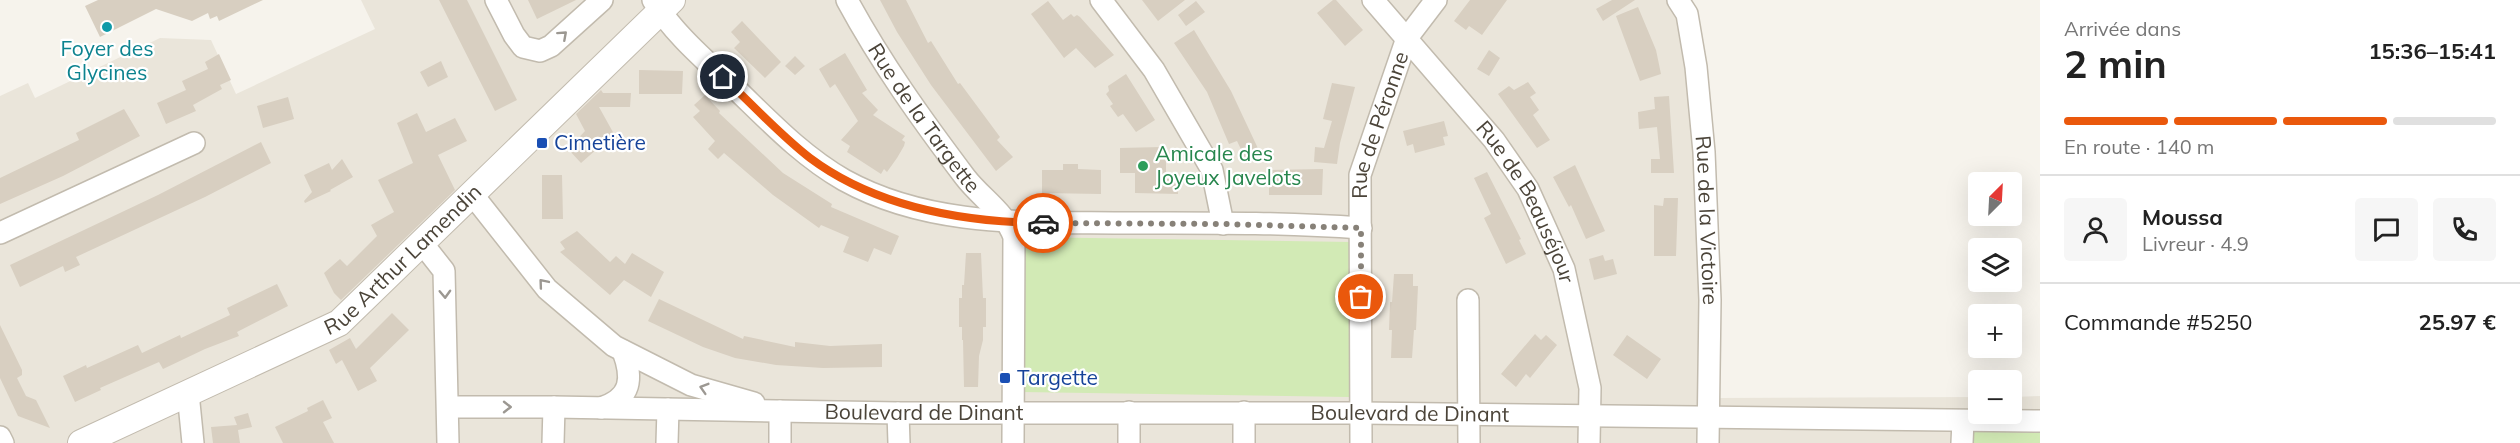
<!DOCTYPE html>
<html lang="fr">
<head>
<meta charset="utf-8">
<style>
  :root { --surface:#fff; --page:#f6f6f6; --text:#222; --muted:#767676; --line:#e0e0e0; --accent:#ea580c }
  body { margin:0; font-family:Mulish,sans-serif; background:var(--page); color:var(--text); height:100vh; display:flex; flex-direction:column; font-size:22px; white-space:nowrap }
  * { box-sizing:border-box; margin:0 }
  p { font-size:20px; color:var(--muted) }
  .icon { flex:none; width:33px; height:33px; fill:none; stroke:currentColor; stroke-width:2; stroke-linecap:round; stroke-linejoin:round }
  .map { position:relative; flex:1; overflow:hidden }
  .sheet { display:flex; flex-direction:column; background:var(--surface); width:480px }
  .sheet>* { flex:none }
  .needle { width:39px; rotate:24deg }
  .fabs { position:absolute; left:1968px; top:172px; display:grid; gap:12px }
  .fabs a { display:grid; place-items:center; width:54px; height:54px; border-radius:6px; background:var(--surface); box-shadow:0 6px 24px #0002; font-size:30px }
  .pin { position:absolute; display:grid; place-items:center; width:51px; height:51px; color:#fff; margin:-26px; border:3px solid #fff; border-radius:50%; box-shadow:0 2px 6px #0007 }
  .courier { position:absolute; display:grid; place-items:center; width:60px; height:60px; margin:-30px; border:4px solid #ea580c; border-radius:50%; background:#fff; color:#222; box-shadow:0 2px 8px #0007 }
  .headline em { font-style:normal; font-weight:700 }
  .headline div { display:flex; flex-direction:column-reverse }
  .headline { display:flex; align-items:center; justify-content:space-between; height:102px; padding:0 24px }
  h1 { font-size:39px; font-weight:700; line-height:45px }
  .bar { display:grid; grid-template-columns:repeat(4,1fr); gap:9px 6px; align-content:center; height:72px; padding:0 24px }
  .bar i { height:8px; border-radius:4px; background:var(--line) }
  .bar .on { background:var(--accent) }
  .bar p { grid-column:span 4 }
  .line { display:flex; align-items:center; gap:15px; padding:0 24px; border-top:2px solid var(--line) }
  .line div { flex:1 }
  .round { display:grid; place-items:center; flex:none; width:63px; height:63px; border-radius:6px; background:var(--page) }
  main { display:flex; flex:1; min-height:0 }
  .map>svg:first-child { display:block }
  .residential { fill:#eae5da }
  .green { fill:#d2eab5 }
  .building { fill:#d8cfc1 }
  .lines { fill:none; stroke-linecap:round; stroke-linejoin:round }
  .minor-casing { stroke:#c2bbae; stroke-width:24 }
  .tertiary-casing { stroke:#c2bbae; stroke-width:28 }
  .minor { stroke:#fff; stroke-width:21 }
  .tertiary { stroke:#fff; stroke-width:26 }
  .oneway { stroke:#9c9892 }
  .done { stroke:#878178; stroke-width:6; stroke-dasharray:0 10.8 }
  .route { stroke:#ea580c; stroke-width:8 }
  .culture-dot { fill:#0f9aa8; stroke:#fff; stroke-width:2 }
  .transit-dot { fill:#1a4fb4; stroke:#fff; stroke-width:2 }
  .leisure-dot { fill:#2e9e5b; stroke:#fff; stroke-width:2 }
  .labels { text-anchor:middle; stroke-width:4.5; stroke-linejoin:round; paint-order:stroke }
  .culture-label { font-size:21px; fill:#0d838f; stroke:#fff }
  .street-label { font-size:21px; fill:#4b4439; stroke:#fff }
  .transit-label { font-size:21px; fill:#164399; stroke:#fff; text-anchor:start }
  .leisure-label { font-size:21px; fill:#27864d; stroke:#fff; text-anchor:start }
</style>
</head>
<body>
<main>
<div class="map">
<svg width="2040" height="443" viewBox="0 0 2040 443">
  <rect width="100%" height="100%" fill="#f6f3ec"/>
  <!-- residential -->
  <path class="residential" d="M361,0H1689L1696,11L1715,151L1719,398L1978,397V414H2012V397L2040,396V428L1967,443H0V96L28,83L35,98L160,38L211,40L236,94L375,29Z"/>
  <!-- green -->
  <path class="green" d="M1023,237L1351,242L1349,397L1021,392Z
    M1982,427L2040,428V443H1967V437Z"/>
  <!-- building -->
  <path class="building" d="M98,0H263L219,21L217,16L210,19L208,13L192,21L156,9L100,37L85,6Z
    M439,0H467L517,100L495,111Z
    M528,0H576L537,19Z
    M880,0H906L928,43L931,41L958,84L960,83L1000,137L997,140L1013,157L996,171L931,85L897,32Z
    M1142,0H1185L1158,21Z
    M1333,0H1336L1363,30L1345,46L1317,13Z
    M1470,0H1507L1482,35L1469,26L1466,30L1454,21Z
    M1612,0H1635L1603,21L1596,9Z
    M1048,1L1063,20L1071,14L1074,17L1077,15L1080,17L1114,55L1095,68L1076,48L1064,58L1031,14Z
    M1196,1L1205,12L1186,26L1178,15Z
    M1638,7L1656,50L1661,74L1640,81L1616,16Z
    M742,21L781,62L765,78L734,48L740,42L731,32Z
    M1194,30L1231,91L1262,157L1248,164L1237,141L1229,144L1207,92L1174,43Z
    M1489,50L1500,58L1489,76L1477,69Z
    M845,53L867,90L862,93L878,110L873,115L905,136L902,140L905,142L904,146L897,158L887,172L884,169L881,174L847,152L850,146L841,140L858,121L835,84L830,88L819,69Z
    M219,54L231,80L220,85L222,89L193,105L196,111L166,124L157,103L186,90L182,81L208,69L205,62Z
    M795,56L805,66L795,75L785,66Z
    M441,61L448,77L428,87L420,72Z
    M639,70L683,71L682,94H639Z
    M1126,74L1155,120L1136,132L1123,114L1118,117L1110,106L1113,104L1106,94L1109,91L1108,86Z
    M1528,82L1536,93L1530,97L1539,110L1533,115L1550,140L1537,148L1498,94L1509,86L1514,90Z
    M1332,83L1355,87L1340,143L1337,164L1314,162L1315,147L1324,148L1332,121L1323,119Z
    M601,90L603,93H631L630,107H599L614,134L581,163L568,149L585,131L576,114Z
    M705,95L720,111L719,113L783,173L832,204L831,207L899,236L891,255L874,248L868,262L843,252L849,237L821,225L819,228L773,195L724,153L718,159L708,149L715,141L693,117L700,111L694,105Z
    M1669,96L1674,173H1651V159H1660L1657,127L1639,129L1638,112L1655,109L1654,97Z
    M288,97L294,119L263,128L257,106Z
    M124,109L140,136L63,176L0,204V178L79,140L76,133Z
    M417,113L426,132L455,118L467,141L438,155L455,190L341,300L334,293L324,273L340,259L347,266L377,236L371,225L394,212L378,180L413,163L397,123Z
    M1444,121L1448,136L1443,137L1445,145L1415,153L1413,144L1407,146L1403,131Z
    M261,142L271,163L205,197L76,257L80,265L65,272L63,266L20,287L10,265L158,195Z
    M1161,147V158H1166V179H1178V194L1135,193V173H1120V148Z
    M342,159L353,177L330,190L331,191L305,203L304,201L312,192L304,175L329,163L332,170Z
    M1063,164H1078V169L1101,170V194L1042,193V170H1063Z
    M1575,165L1605,231L1586,239L1571,205L1569,207L1553,177Z
    M1323,169L1322,195H1269V170Z
    M1487,172L1521,239L1519,240L1526,254L1506,264L1484,218L1491,214L1474,178Z
    M542,175H562L563,219H542Z
    M1664,198H1678L1676,256H1654V205L1663,206Z
    M577,231L610,262L616,256L625,264L632,253L664,272L651,297L624,280L610,295L560,252L565,249L560,242Z
    M966,253H981L983,298H986V327H983V340L979,356L978,387H964L963,340H962V327H959V298H962V285H964Z
    M1603,255L1605,261L1613,259L1617,274L1594,280L1589,259Z
    M1394,274H1413V286H1418L1416,330H1414L1412,358H1391L1392,330H1389L1390,302H1392Z
    M277,284L288,306L237,332L239,336L205,349L163,369L159,362L100,388L101,390L75,402L63,376L86,365L87,368L138,345L142,353L180,335L181,338L230,315L227,308Z
    M659,299L743,339L744,336L795,347V342L830,346L882,344V367L823,368L776,365L735,358L703,347L648,321Z
    M392,313L409,330L370,368L377,381L358,391L342,360L336,364L329,350L350,338L356,349Z
    M0,325L22,370V375L17,378L26,396L36,400L50,428L18,416L0,378Z
    M1535,334L1541,340L1546,335L1557,345L1530,378L1526,374L1516,387L1501,374Z
    M1627,335L1661,359L1647,379L1613,355Z
    M323,400L332,418L323,422L334,443H283L275,427L308,411L307,408Z
    M248,413L252,427L238,430L240,443H213L211,427L237,425L234,417Z"/>
  <g class="lines">
    <!-- minor casing -->
    <g class="minor-casing">
      <g id="minor">
        <path d="M496,0L514,35L523,47L540,51L551,46L602,0"/>
        <path d="M653,0C675,36 710,64 740,93C773,125 804,157 844,180C929,227 1026,222 1120,223C1200,223 1281,222 1361,228"/>
        <path id="s1" d="M847,0C881,63 922,120 965,177C981,198 1005,212 1014,237L1013,443"/>
        <path d="M1101,0L1154,70L1212,170L1223,224"/>
        <path id="s2" d="M1373,0L1494,140L1528,189L1564,269L1590,388L1589,443"/>
        <path id="s3" d="M1678,0L1687,14L1696,67L1704,152L1710,300L1708,443"/>
        <path d="M472,194L547,289L614,346L691,385L754,403"/>
        <path d="M0,233L194,143"/>
        <path d="M422,243L444,271L448,443"/>
        <path d="M1468,300L1469,443"/>
        <path d="M188,393L193,443"/>
        <path id="s4" d="M448,407H554L898,413H1361L2040,421"/>
        <path d="M601,408C632,398 633,378 623,351"/>
        <path d="M1244,412V443"/>
        <path d="M898,413L899,443"/>
        <path d="M0,437L3,443"/>
        <path d="M553,443L554,407"/>
        <path d="M667,443L668,409"/>
        <path d="M780,443V411"/>
        <path d="M1129,443V412"/>
        <path id="s5" d="M1361,443L1360,175L1407,38L1436,0"/>
        <path d="M1962,443L1963,421"/>
      </g>
    </g>
    <!-- tertiary casing -->
    <g class="tertiary-casing">
      <g id="tertiary">
        <path id="s6" d="M81,443L339,323L672,0"/>
      </g>
    </g>
    <!-- minor -->
    <use href="#minor" class="minor"/>
    <!-- tertiary -->
    <use href="#tertiary" class="tertiary"/>
  </g>
  <!-- one-way arrows -->
  <defs><path id="oneway-chevron" d="M-2-3.5L2.5 0L-2 3.5" fill="none" stroke-width="1.6" stroke-linecap="round" stroke-linejoin="round" transform="scale(1.5)"/></defs>
  <g class="oneway">
    <use href="#oneway-chevron" transform="translate(563 35) rotate(-42)"/>
    <use href="#oneway-chevron" transform="translate(543 283) rotate(-130)"/>
    <use href="#oneway-chevron" transform="translate(445 294) rotate(88)"/>
    <use href="#oneway-chevron" transform="translate(704 388) rotate(-163)"/>
    <use href="#oneway-chevron" transform="translate(507 407)"/>
  </g>
  <g class="lines">
    <!-- done -->
    <path class="done" d="M1043,223L1223,224L1361,228V297"/>
    <!-- route -->
    <path class="route" d="M723,77C752,104 779,134 810,158C877,208 962,222 1043,223"/>
  </g>
  <!-- markers -->
  <circle class="culture-dot" cx="107" cy="27" r="6"/>
  <g class="transit-dot">
    <rect x="536" y="137" width="12" height="12" rx="3"/>
    <rect x="999" y="372" width="12" height="12" rx="3"/>
  </g>
  <circle class="leisure-dot" cx="1143" cy="166" r="6"/>
  <g class="labels">
    <!-- culture labels -->
    <g class="culture-label">
      <text x="107" y="56">Foyer des<tspan x="107" dy="24">Glycines</tspan></text>
    </g>
    <!-- street labels -->
    <g class="street-label">
      <text dy="7" stroke="none"><textPath href="#s1" startOffset="141">Rue de la Targette</textPath></text>
      <text dy="7" stroke="none"><textPath href="#s5" startOffset="321">Rue de Péronne</textPath></text>
      <text dy="7" stroke="none"><textPath href="#s2" startOffset="255">Rue de Beauséjour</textPath></text>
      <text dy="7" stroke="none"><textPath href="#s3" startOffset="224">Rue de la Victoire</textPath></text>
      <text dy="7" stroke="none"><textPath href="#s6" startOffset="374">Rue Arthur Lamendin</textPath></text>
      <text dy="7" stroke="none"><textPath href="#s4" startOffset="476">Boulevard de Dinant</textPath></text>
      <text dy="7" stroke="none"><textPath href="#s4" startOffset="962">Boulevard de Dinant</textPath></text>
    </g>
    <!-- transit labels -->
    <g class="transit-label">
      <text x="554" y="150">Cimetière</text>
      <text x="1017" y="385">Targette</text>
    </g>
    <!-- leisure labels -->
    <g class="leisure-label">
      <text x="1155" y="161">Amicale des<tspan x="1155" dy="24">Joyeux Javelots</tspan></text>
    </g>
  </g>
</svg>
<div class="fabs">
<a><svg class="needle" viewBox="-14 -14 28 28"><path d="M0-13l5 13h-10z" fill="#e53935"/><path d="M0 13l5-13h-10z" fill="#767676"/></svg></a>
<a><svg class="icon" aria-label="layers" viewBox="0 0 24 24"><path d="M12 4l9 5-9 5-9-5zM3 14l9 5 9-5"/></svg></a>
<a>+</a>
<a>−</a>
</div>
<div class="pin" style="left:1361px;top:297px;background:#ea580c"><svg class="icon" aria-label="bag" viewBox="0 0 24 24"><path d="M5 8h14l-1 12H6zM9 8a3 3 0 0 1 6 0"/></svg></div>
<div class="pin" style="left:723px;top:77px;background:#1f2937"><svg class="icon" aria-label="home" viewBox="0 0 24 24"><path d="M3 11l9-7 9 7M6 9v11h12V9"/></svg></div>
<div class="courier" style="left:1043px;top:223px"><svg class="icon" aria-label="car" viewBox="0 0 24 24"><path d="M5 17H2v-5l4-1 3-4h7l3 4 3 1v5h-3M9 17h6M6 11h13"/><circle cx="7" cy="17" r="2"/><circle cx="17" cy="17" r="2"/></svg></div>
</div>
<section class="sheet">
<div class="headline"><div><h1>2 min</h1><p>Arrivée dans</p></div><em>15:36–15:41</em></div>
<div class="bar"><i class="on"></i><i class="on"></i><i class="on"></i><i></i><p>En route · 140 m</p></div>
<div class="line" style="height:108px"><a class="round"><svg class="icon" aria-label="person" viewBox="0 0 24 24"><circle cx="12" cy="8" r="4"/><path d="M4 21q1-7 8-7t8 7"/></svg></a><div><b>Moussa</b><p>Livreur · 4.9</p></div><a class="round"><svg class="icon" aria-label="chat" viewBox="0 0 24 24"><path d="M4 5h16v11H9l-5 4z"/></svg></a><a class="round"><svg class="icon" aria-label="phone" viewBox="0 0 24 24"><path d="M5 4h4l2 5-3 2q2 4 5 5l2-3 5 2v4C11 20 4 13 5 4z"/></svg></a></div>
<div class="line" style="height:78px"><div>Commande #5250</div><b>25.97 €</b></div>
</section>
</main>
</body>
</html>
